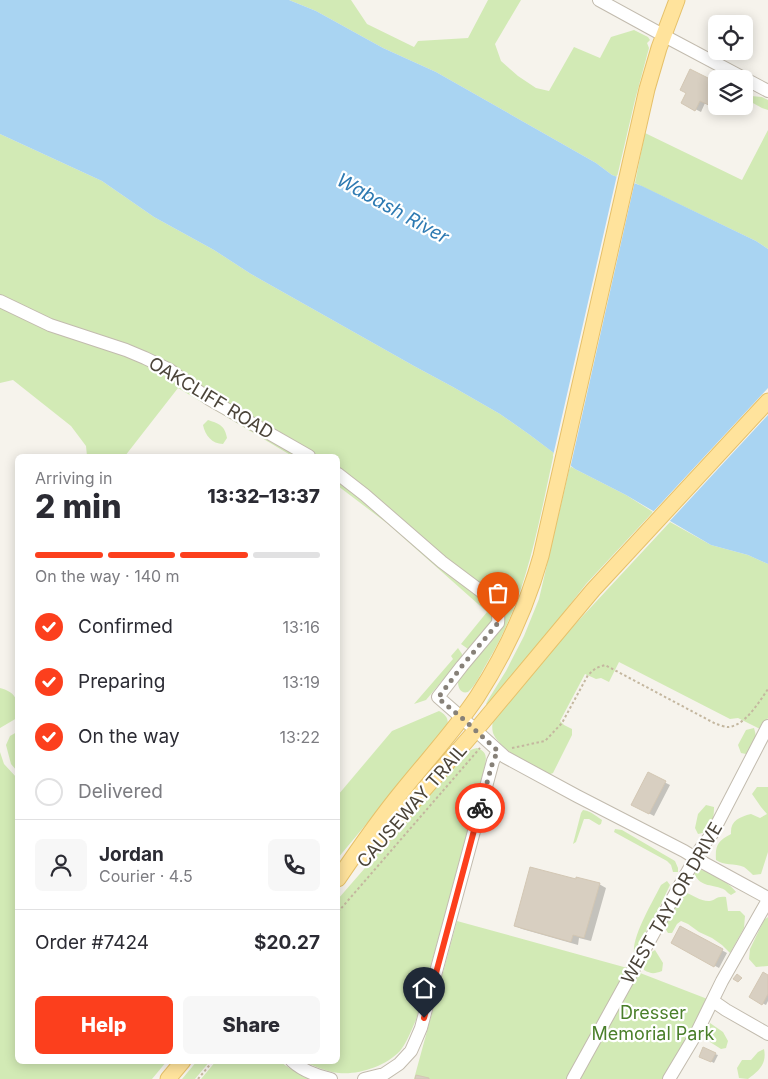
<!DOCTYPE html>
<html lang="en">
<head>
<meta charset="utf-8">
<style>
  :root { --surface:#fff; --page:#f7f7f7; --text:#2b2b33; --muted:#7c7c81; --line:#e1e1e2; --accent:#fc3f1d }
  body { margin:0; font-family:Inter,sans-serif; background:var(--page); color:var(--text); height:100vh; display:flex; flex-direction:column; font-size:19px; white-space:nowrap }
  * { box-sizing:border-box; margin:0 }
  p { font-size:16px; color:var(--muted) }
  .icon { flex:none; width:28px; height:28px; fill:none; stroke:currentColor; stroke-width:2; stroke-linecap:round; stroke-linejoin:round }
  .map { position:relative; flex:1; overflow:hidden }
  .drawer { position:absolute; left:15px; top:454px; width:325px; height:610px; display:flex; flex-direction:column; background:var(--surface); border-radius:8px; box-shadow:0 2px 12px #0003 }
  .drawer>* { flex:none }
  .fabs { position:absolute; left:708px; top:15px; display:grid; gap:10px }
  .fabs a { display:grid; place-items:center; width:45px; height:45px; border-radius:8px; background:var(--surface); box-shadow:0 2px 12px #0003; font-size:25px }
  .pin { position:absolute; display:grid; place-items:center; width:42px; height:42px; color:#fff; margin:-51px -21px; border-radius:50% 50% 50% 0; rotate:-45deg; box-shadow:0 0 5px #0007 }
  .pin .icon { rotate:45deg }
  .courier { position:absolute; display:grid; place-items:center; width:50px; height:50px; margin:-25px; border:4px solid #fc3f1d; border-radius:50%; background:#fff; color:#222; box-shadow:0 1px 6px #0007 }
  .summary em { font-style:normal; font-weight:800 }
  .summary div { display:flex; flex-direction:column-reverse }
  .summary { display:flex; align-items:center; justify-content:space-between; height:85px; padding:0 20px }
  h1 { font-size:32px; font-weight:800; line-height:38px }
  .bar { display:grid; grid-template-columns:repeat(4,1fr); gap:8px 5px; align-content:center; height:60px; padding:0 20px }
  .bar i { height:6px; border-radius:4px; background:var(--line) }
  .bar .on { background:var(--accent) }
  .bar p { grid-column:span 4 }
  .line { display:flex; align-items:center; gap:12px; padding:0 20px; border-top:1px solid var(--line) }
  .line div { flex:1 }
  .round { display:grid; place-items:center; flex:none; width:52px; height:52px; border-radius:8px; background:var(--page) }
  ol { padding:0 20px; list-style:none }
  li { display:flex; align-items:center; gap:15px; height:55px }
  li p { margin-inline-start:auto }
  li .icon { padding:5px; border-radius:50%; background:var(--accent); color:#fff; stroke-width:4 }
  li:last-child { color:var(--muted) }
  li i { width:28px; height:28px; border:2px solid var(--line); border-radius:50% }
  .action { display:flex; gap:10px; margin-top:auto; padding:10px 20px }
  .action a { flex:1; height:58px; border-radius:8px; background:var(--accent); color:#fff; font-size:20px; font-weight:800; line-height:58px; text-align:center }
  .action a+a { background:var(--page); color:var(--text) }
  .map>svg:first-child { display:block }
  .green { fill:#d2eab5 }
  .water { fill:#a9d4f2 }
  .pier { fill:#f6f3ec }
  .shadow { fill:#0003 }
  .building { fill:#d8cfc1; stroke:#d3c7b4 }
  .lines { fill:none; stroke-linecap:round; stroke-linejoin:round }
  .minor-casing { stroke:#c2bbae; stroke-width:14 }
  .major-casing { stroke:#e6c16a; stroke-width:17 }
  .path { stroke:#c4b79f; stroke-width:2; stroke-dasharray:2.5 2.5; stroke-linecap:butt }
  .minor { stroke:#fff; stroke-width:12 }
  .major { stroke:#ffe39c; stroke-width:15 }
  .done { stroke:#878178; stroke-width:5; stroke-dasharray:0 9 }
  .route { stroke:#fc3f1d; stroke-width:6 }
  .labels { text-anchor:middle; stroke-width:4.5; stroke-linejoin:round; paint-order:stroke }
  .street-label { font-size:18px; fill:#4b4439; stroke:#fff }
  .park-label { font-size:18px; fill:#4a7f2a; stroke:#fff }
  .water-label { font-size:19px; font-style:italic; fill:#2e7ab2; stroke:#fff }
</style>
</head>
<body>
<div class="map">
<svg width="768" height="1079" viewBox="0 0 768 1079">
  <rect width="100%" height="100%" fill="#f6f3ec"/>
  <!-- green -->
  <path class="green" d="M289,0H351L367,24L414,47L418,41L468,38L488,0H521L495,44L501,61L518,76L536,88L549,91L574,47L600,58L611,37L634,30L648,37L650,40L647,43L649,48L635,100L617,177L612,175L596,163L436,72L383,48L316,11Z
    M751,96L762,97L768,100V110L762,108L751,102Z
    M768,130V249L756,241L635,183L645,133L742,180Z
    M0,134L102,181L154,217L214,250L251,274L414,366L453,387L500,414L530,435L554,453C545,494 537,537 525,576C516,606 503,636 487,663C481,673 476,685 468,692C461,694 458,688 458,682L504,612L338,470V456H315L211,397L94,337L0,298Z
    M0,304L147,362L302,456H292L178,388L125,456H87L86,446L71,426L13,380L0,383Z
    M208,420C220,424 225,426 227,438L223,444C212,444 205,435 203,425Z
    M570,466L575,469L626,495L653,512L586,584L547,634L488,705L486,704L488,700L506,671L524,636L539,599Z
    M338,478L487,601L492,609V620L471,647L468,649L461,644L487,612L388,524L338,486Z
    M670,522L711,545L748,555L768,564V718L762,730L738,718L730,719L619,662L609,682L601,678L596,679L585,674L560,721L564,725L572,729V735L553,773L548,775C534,768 499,749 493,733C492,729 492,725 493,721L545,656L567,633Z
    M458,648L462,654V657L426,700L414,704L453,659L451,656Z
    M0,688C18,693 18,701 17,718L0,728Z
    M439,711C447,715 450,721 446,728L338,858V795L392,731Z
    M754,728C758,741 755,744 746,754L741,753L738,745L746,730Z
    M17,732V771L11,764L6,745L10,736Z
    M477,748C489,752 486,760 484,770L416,1020C411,1031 407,1042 400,1051C386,1066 359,1075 339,1073C327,1072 314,1066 302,1061H338V899L465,753L473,749Z
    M0,752L4,764L17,778L18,1061H167L152,1079H0Z
    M757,787H768V852L761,874L753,875C750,872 747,869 744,867C734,863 724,866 716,860C715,845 718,841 731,834C730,821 739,817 751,814L760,818L767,814L761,807L752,794Z
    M706,805L714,807C714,819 712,832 698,834L695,828L698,814Z
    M583,810C590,811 595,815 602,820L601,824L599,825L589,819H584L576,842L573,844L581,813Z
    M615,829L622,830L675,861L678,868V872H673L671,865L667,861L614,832Z
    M697,869C708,870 730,883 736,892L731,895C729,894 727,892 725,890C713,883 701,889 694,873Z
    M667,881L670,885L658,910L634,953C632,936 653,901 661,885Z
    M685,892C692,895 702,902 710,901C716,900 716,896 726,897L728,911H740L745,916L744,928L730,953L722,945L712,938L699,932L688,924L681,921L677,924L672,933H668L665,928C670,915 675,902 685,892Z
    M768,917V966L756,967L749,959L750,949L764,920Z
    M457,921L631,969L570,1079H414Z
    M655,950L663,963L662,971C654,974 651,974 644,970C643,960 646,955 655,950Z
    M635,971L710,1000L667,1079H577Z
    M710,1023L723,1032L728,1041L726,1048L721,1049L710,1042L707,1031Z
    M764,1049C767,1064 759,1071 748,1079L739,1078L737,1068L742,1060H751L758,1052Z
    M197,1061H210L195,1079H182Z
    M216,1061H280C291,1071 303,1075 317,1079H201Z"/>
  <!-- water -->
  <path class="water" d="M0,0H289L316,11L383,48L436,72L596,163L612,175L642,186L756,241L768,249V564L748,555L711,545L626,495L575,469L530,435L500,414L453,387L414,366L251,274L214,250L154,217L102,181L0,134Z"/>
  <!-- pier -->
  <path class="pier" d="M617,175L635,181L570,469L553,456Z
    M768,388V415L668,523L652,513Z"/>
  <!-- shadow -->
  <path class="shadow" d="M691,71L716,83V106H720L719,109L705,103L701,112L683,103L688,93Z
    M648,774L670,785L654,816L633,805Z
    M577,881L599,884L606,888L591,941L579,938L578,945L522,929L515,926Z
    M680,927L727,953L719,968L672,943Z
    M768,976V1001L766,1005L750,997Z
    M715,1054L718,1055L714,1063L701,1056Z"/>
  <!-- building -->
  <path class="building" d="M690,69L716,82V102L713,107L700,101L695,111L681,103L686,93L680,90Z
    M648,772L666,781L649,814L631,805Z
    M530,867L576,879V877L600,883L584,938L573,935L571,942L514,926Z
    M680,926L723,949L714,967L671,943Z
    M763,972L768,975V994L762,1005L749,997Z
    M737,974L742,978L738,982L733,979Z
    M703,1047L716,1053L711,1062L699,1057Z
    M416,1075L429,1078V1079H415Z"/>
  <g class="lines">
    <!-- minor casing -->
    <g class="minor-casing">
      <path id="minor" d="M599,0L672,40L768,91
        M0,301L50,325L126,350L145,358L170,370L209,399L309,456
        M338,474L365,495L442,562L494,601C498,608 499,614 498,623L462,666L438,697L462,718L505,757L577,796L684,851L702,862L768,898
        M713,1001L726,1010L768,1034
        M292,1061C303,1071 317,1076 331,1079
        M364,1079L384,1074L399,1064L411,1051L415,1042L421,1028L433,983L493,761L498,751
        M573,1079L679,887L701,848L712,834L768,726
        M669,1079L696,1034L722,981L768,900"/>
    </g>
    <!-- major casing -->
    <g class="major-casing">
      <path id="major" d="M362,856L386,833L476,730L593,590L768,401
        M338,879C359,848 380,818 403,790C428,759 455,730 477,697C505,654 527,606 541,556L647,89L659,48L677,0
        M168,1079L183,1061"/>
    </g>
    <!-- path -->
    <path class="path" d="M512,748L545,741L562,723L588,675L596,668L605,665L716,724C720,725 725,727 728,727C745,726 759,702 768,689
      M338,912L480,748
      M198,1079L213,1061"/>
    <!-- minor -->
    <use href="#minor" class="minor"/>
    <!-- major -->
    <use href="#major" class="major"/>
  </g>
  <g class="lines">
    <!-- done -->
    <path class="done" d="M480,808L493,761L498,751L462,718L438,698L462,666L498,623"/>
    <!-- route -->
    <path class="route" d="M424,1018L480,808"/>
  </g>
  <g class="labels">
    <!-- street labels -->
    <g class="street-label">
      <text transform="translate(211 398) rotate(31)" y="6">OAKCLIFF ROAD</text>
      <text transform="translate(412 806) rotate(-49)" y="6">CAUSEWAY TRAIL</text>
      <text transform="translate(672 903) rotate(-60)" y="6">WEST TAYLOR DRIVE</text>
    </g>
    <!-- park labels -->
    <g class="park-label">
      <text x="653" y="1019">Dresser<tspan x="653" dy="21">Memorial Park</tspan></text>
    </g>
    <!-- water labels -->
    <g class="water-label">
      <text transform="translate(393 208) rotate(29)" y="7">Wabash River</text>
    </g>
  </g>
</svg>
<div class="fabs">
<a><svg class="icon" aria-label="locate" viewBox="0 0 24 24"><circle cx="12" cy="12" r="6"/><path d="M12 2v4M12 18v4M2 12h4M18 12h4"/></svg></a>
<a><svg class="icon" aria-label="layers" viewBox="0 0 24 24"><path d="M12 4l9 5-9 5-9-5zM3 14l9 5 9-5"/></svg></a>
</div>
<div class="pin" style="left:498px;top:623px;background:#ea580c"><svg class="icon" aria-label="bag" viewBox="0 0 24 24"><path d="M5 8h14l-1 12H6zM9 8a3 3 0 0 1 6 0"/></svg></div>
<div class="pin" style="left:424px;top:1018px;background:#1f2937"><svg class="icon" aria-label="home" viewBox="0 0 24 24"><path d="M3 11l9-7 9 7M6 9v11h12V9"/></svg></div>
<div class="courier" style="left:480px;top:808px"><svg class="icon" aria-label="bike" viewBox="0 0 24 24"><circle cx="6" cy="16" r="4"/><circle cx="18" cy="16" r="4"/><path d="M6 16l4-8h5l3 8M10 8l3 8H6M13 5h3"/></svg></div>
<section class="drawer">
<div class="summary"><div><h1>2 min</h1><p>Arriving in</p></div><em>13:32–13:37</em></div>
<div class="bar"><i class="on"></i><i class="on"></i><i class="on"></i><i></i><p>On the way · 140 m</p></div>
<ol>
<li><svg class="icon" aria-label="check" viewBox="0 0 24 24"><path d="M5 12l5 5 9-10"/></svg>Confirmed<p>13:16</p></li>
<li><svg class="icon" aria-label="check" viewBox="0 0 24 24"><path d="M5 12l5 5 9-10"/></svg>Preparing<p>13:19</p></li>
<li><svg class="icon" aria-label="check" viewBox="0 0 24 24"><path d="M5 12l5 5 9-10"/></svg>On the way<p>13:22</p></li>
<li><i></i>Delivered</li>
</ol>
<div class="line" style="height:90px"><a class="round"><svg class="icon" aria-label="person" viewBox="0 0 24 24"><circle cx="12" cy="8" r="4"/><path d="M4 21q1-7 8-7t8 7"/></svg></a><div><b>Jordan</b><p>Courier · 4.5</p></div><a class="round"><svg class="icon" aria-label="phone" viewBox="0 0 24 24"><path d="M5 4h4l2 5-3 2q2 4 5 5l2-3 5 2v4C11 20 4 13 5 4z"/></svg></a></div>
<div class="line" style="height:65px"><div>Order #7424</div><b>$20.27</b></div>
<div class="action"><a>Help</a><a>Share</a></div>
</section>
</div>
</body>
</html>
